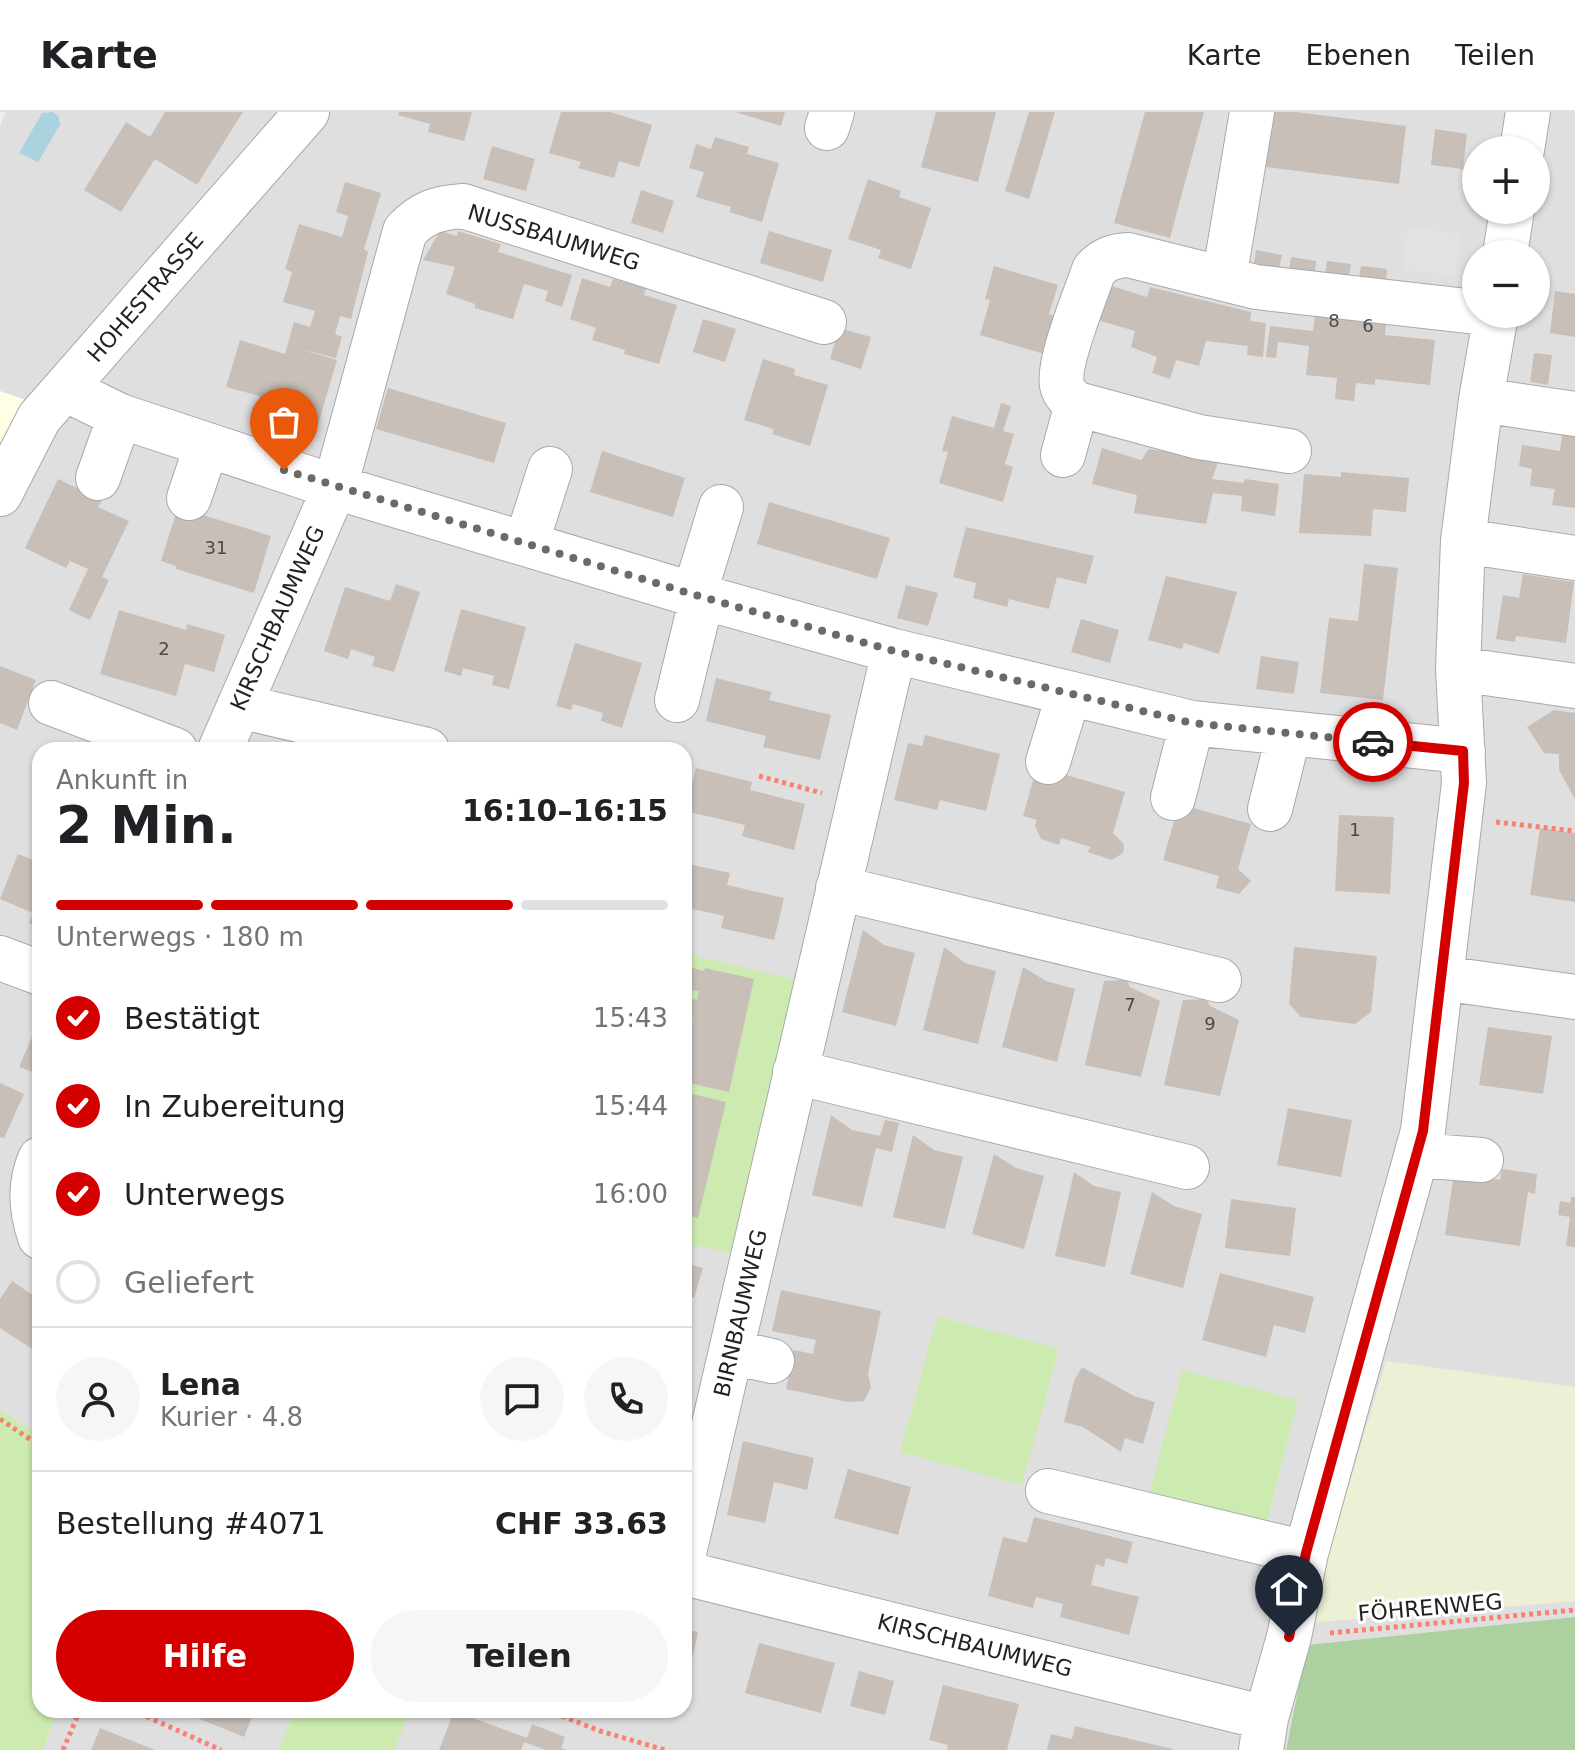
<!DOCTYPE html>
<html lang="de">
<head>
<meta charset="utf-8">
<style>
  :root { --surface:#fff; --page:#f6f6f6; --text:#202124; --muted:#757577; --line:#e0e0e0; --accent:#d40000 }
  body { margin:0; font-family:"DejaVu Sans",sans-serif; background:var(--page); color:var(--text); height:100vh; display:flex; flex-direction:column; font-size:30px; white-space:nowrap }
  * { box-sizing:border-box; margin:0 }
  p { font-size:26px; color:var(--muted) }
  .icon { flex:none; width:44px; height:44px; fill:none; stroke:currentColor; stroke-width:2; stroke-linecap:round; stroke-linejoin:round }
  .map { position:relative; flex:1; overflow:hidden }
  .details { position:absolute; left:32px; top:630px; width:660px; height:976px; display:flex; flex-direction:column; background:var(--surface); border-radius:24px; box-shadow:0 2px 6px #0004 }
  .details>* { flex:none }
  .tools { position:absolute; left:1462px; top:24px; display:grid; gap:16px }
  .tools a { display:grid; place-items:center; width:88px; height:88px; border-radius:50%; background:var(--surface); box-shadow:0 2px 6px #0004; font-size:40px }
  .pin { position:absolute; display:grid; place-items:center; width:68px; height:68px; color:#fff; margin:-82px -34px; border-radius:50% 50% 50% 0; rotate:-45deg; box-shadow:0 0 8px #0007 }
  .pin .icon { rotate:45deg }
  .courier { position:absolute; display:grid; place-items:center; width:80px; height:80px; margin:-40px; border:6px solid #d40000; border-radius:50%; background:#fff; color:#222; box-shadow:0 2px 10px #0007 }
  .headline em { font-style:normal; font-weight:700 }
  .headline div { display:flex; flex-direction:column-reverse }
  .headline { display:flex; align-items:center; justify-content:space-between; height:136px; padding:0 24px }
  h1 { font-size:52px; font-weight:700; line-height:60px }
  .bar { display:grid; grid-template-columns:repeat(4,1fr); gap:12px 8px; align-content:center; height:96px; padding:0 24px }
  .bar i { height:10px; border-radius:6px; background:var(--line) }
  .bar .current { background:var(--accent) }
  .bar p { grid-column:span 4 }
  .line { display:flex; align-items:center; gap:20px; padding:0 24px; border-top:2px solid var(--line) }
  .line div { flex:1 }
  .round { display:grid; place-items:center; flex:none; width:84px; height:84px; border-radius:42px; background:var(--page) }
  ol { padding:0 24px; list-style:none }
  li { display:flex; align-items:center; gap:24px; height:88px }
  li p { margin-inline-start:auto }
  li .icon { padding:8px; border-radius:50%; background:var(--accent); color:#fff; stroke-width:4 }
  li:last-child { color:var(--muted) }
  li i { width:44px; height:44px; border:4px solid var(--line); border-radius:50% }
  .button { display:flex; gap:16px; margin-top:auto; padding:16px 24px }
  .button a { flex:1; height:92px; border-radius:48px; background:var(--accent); color:#fff; font-size:32px; font-weight:700; line-height:92px; text-align:center }
  .button a+a { background:var(--page); color:var(--text) }
  header { display:flex; align-items:center; gap:48px; box-sizing:border-box; height:112px; padding:0 40px; background:var(--surface); border-bottom:2px solid var(--line) }
  header strong { font-size:38px }
  nav { display:flex; gap:44px; margin-inline-start:auto; font-size:28px }
  .map>svg:first-child { display:block }
  .residential { fill:#e0dfdf; fill-rule:evenodd }
  .education { fill:#ffffe5 }
  .farmland { fill:#eef0d5 }
  .grass { fill:#cdebb0 }
  .forest { fill:#add19e }
  .parking { fill:#e2e2e2 }
  .water { fill:#aad3df }
  .building { fill:#c7bfb8 }
  .lines { fill:none; stroke-linecap:round; stroke-linejoin:round }
  .minor-casing { stroke:#a9a9a9; stroke-width:46 }
  .path { stroke:#fa8072; stroke-width:5; stroke-dasharray:4 4; stroke-linecap:butt }
  .minor { stroke:#fff; stroke-width:44 }
  .done { stroke:#6b6a68; stroke-width:8; stroke-dasharray:0 14.4 }
  .route { stroke:#d40000; stroke-width:10 }
  .labels { text-anchor:middle; stroke-width:6; stroke-linejoin:round; paint-order:stroke }
  .number-label { font-size:18px; fill:#4b4948 }
  .street-label { font-size:22px; fill:#222; stroke:#fff }
</style>
</head>
<body>
<header>
<strong>Karte</strong>
<nav><a>Karte</a><a>Ebenen</a><a>Teilen</a></nav>
</header>
<div class="map">
<svg width="1575" height="1638" viewBox="0 0 1575 1638">
  <rect width="100%" height="100%" fill="#f2efe9"/>
  <!-- residential -->
  <path class="residential" d="M6,0H1575V1505L1307,1533L1286,1638H42L59,1598H684V638H40V1324L0,1297V349L31,290L0,279V14ZM1476,38H1536V98H1476ZM1476,142H1536V202H1476Z"/>
  <!-- education -->
  <path class="education" d="M0,279L31,290L0,349Z"/>
  <!-- farmland -->
  <path class="farmland" d="M1386,1249L1575,1275V1489L1308,1511Z"/>
  <!-- grass -->
  <path class="grass" d="M684,841L796,868L734,1141L684,1131Z
    M937,1204L1059,1237L1022,1373L900,1340Z
    M1182,1258L1298,1288L1266,1414L1149,1384Z
    M0,1297L40,1324V1598H59L42,1638H0Z
    M295,1598H410L394,1638H279Z"/>
  <!-- forest -->
  <path class="forest" d="M1575,1505V1638H1286L1307,1533Z"/>
  <!-- parking -->
  <path class="parking" d="M1408,114L1461,123L1455,164L1402,157Z"/>
  <!-- water -->
  <path class="water" d="M53,0L59,5L60,13L38,50L19,41L42,1Z"/>
  <!-- building -->
  <path class="building" d="M165,0H243L197,73L155,47L121,100L84,78L126,10L150,25Z
    M399,0H472L464,29L428,20L430,12L398,3Z
    M561,0H610L652,13L639,55L619,49L614,66L578,56L581,50L549,41Z
    M735,0H785L781,14Z
    M936,0H996L978,70L921,55Z
    M1029,0H1055L1029,87L1005,79Z
    M1145,0H1204L1170,126L1114,111Z
    M1257,0H1296L1406,14L1399,72L1250,53Z
    M1435,17L1467,22L1463,57L1431,53Z
    M715,25L749,35L747,42L779,51L762,110L729,100L731,95L696,85L704,60L689,56L696,32L711,37Z
    M492,34L535,47L526,79L483,67Z
    M868,67L901,79L899,85L931,96L911,157L878,146L881,138L848,127Z
    M345,70L381,81L364,137L368,140L351,207L340,204L335,222L342,225L336,246L299,237L337,248L314,326L253,308L260,284L226,275L240,228L285,242L294,210L310,215L315,199L283,190L292,160L285,157L299,112L342,125L348,104L336,100Z
    M641,78L674,89L663,121L631,111Z
    M440,119L457,124L458,119L501,132L498,140L572,163L562,195L545,189L548,179L524,172L513,207L475,196V192L446,182L455,155L423,148Z
    M769,119L832,138L823,170L760,151Z
    M1256,138L1282,143L1279,156L1254,152Z
    M1291,145L1316,149L1315,161L1289,158Z
    M1327,149L1351,152L1349,164L1325,161Z
    M994,154L1058,173L1049,202L1056,205L1044,242L980,223L990,188L985,187Z
    M1361,154L1387,157L1386,169L1359,165Z
    M582,166L610,175L613,167L646,176L644,183L677,193L659,252L624,242L625,238L592,228L596,216L570,207Z
    M1108,173L1147,185L1150,175L1251,200L1250,209L1266,211L1263,245L1247,243L1248,234L1206,229L1199,254L1176,248L1170,267L1152,261L1157,245L1131,235L1135,219L1097,208Z
    M1555,179L1575,182V225L1550,221Z
    M1316,195L1387,202L1385,223L1435,228L1430,273L1375,267V273L1356,271L1354,289L1335,287L1337,266L1306,263L1309,234L1278,230L1276,246L1266,245L1270,214L1313,219Z
    M703,207L736,217L725,250L693,240Z
    M839,216L871,225L861,257L830,247Z
    M1534,241L1552,243L1548,273L1530,270Z
    M763,247L795,257L794,263L828,273L810,334L772,322L774,317L744,308Z
    M388,276L506,311L494,351L376,317Z
    M1001,291L1011,294L1003,319L1014,322L1005,352L1013,355L1003,390L939,371L948,340L942,339L952,304L994,316Z
    M1562,323L1575,325V396L1552,393L1555,377L1530,374L1532,357L1519,354L1522,333L1560,339Z
    M1102,336L1141,348L1149,337L1219,348L1212,367L1243,371L1246,367L1279,372L1275,404L1241,399L1242,384L1213,381L1206,412L1134,401L1137,383L1092,372Z
    M602,339L685,366L673,405L590,380Z
    M1341,360L1409,366L1406,400L1373,397L1371,424L1299,421L1304,362L1341,365Z
    M58,367L102,388L98,395L129,409L102,465L109,468L90,508L69,498L88,457L70,449L66,456L25,436Z
    M769,390L890,426L877,467L757,432Z
    M190,399L271,424L254,481L176,457V454L161,449L176,401Z
    M966,415L1094,444L1086,472L1057,465L1049,497L1009,487L1007,495L973,486L976,471L953,465Z
    M1364,452L1398,456L1383,588L1320,581L1329,506L1358,509Z
    M1523,462L1574,470L1566,531L1516,524L1515,530L1496,527L1503,483L1519,486Z
    M1166,464L1237,480L1219,542L1184,531L1182,537L1148,528Z
    M396,472L420,480L394,560L372,554L375,545L351,537L348,547L324,539L345,475L390,489Z
    M906,473L938,481L928,514L897,506Z
    M461,497L526,515L509,577L492,573L494,564L463,556L461,564L444,559Z
    M119,498L186,518L187,512L225,523L214,560L185,552L176,584L100,562Z
    M1081,507L1119,518L1110,551L1071,540Z
    M575,531L642,551L622,616L601,609L603,601L573,592L571,598L556,594Z
    M1261,544L1299,550L1294,582L1256,577Z
    M0,554L36,568L17,618L0,611Z
    M716,566L772,580L769,588L831,603L820,648L763,635L766,624L706,609Z
    M1554,598L1575,601V687L1559,658V642L1544,641L1527,615Z
    M925,623L1000,642L986,699L940,688L937,698L894,688L908,631L922,634Z
    M696,656L752,670L750,678L805,692L794,738L742,724L745,713L685,699Z
    M1049,658L1125,680L1113,721L1124,732L1123,741L1112,748L1087,740L1091,735L1061,726L1059,733L1041,727L1035,714L1037,708L1023,704L1034,665Z
    M1179,692L1251,712L1238,757L1251,769L1239,782L1216,776L1219,764L1163,748Z
    M1339,703L1394,705L1390,782L1335,779Z
    M1540,716L1575,721V790L1530,783Z
    M18,742L40,751V816L29,811L33,801L0,787Z
    M684,751L730,761L727,773L784,786L774,828L721,816L724,804L684,795Z
    M863,818L884,833L915,841L896,914L842,900Z
    M944,835L965,851L996,859L978,932L923,918Z
    M1294,835L1377,844L1371,900L1355,912L1301,905L1289,892Z
    M1023,855L1046,869L1075,877L1057,950L1002,935Z
    M693,856L704,859L705,856L754,867L729,980L684,970L687,935H684V914L691,916L693,907L684,905V885L697,888L699,879L684,877V857Z
    M1127,868L1130,875L1160,889L1141,965L1085,953L1104,869Z
    M1206,887L1210,894L1239,908L1220,984L1164,973L1183,888Z
    M40,907V949L35,961L19,955Z
    M1488,915L1552,924L1543,982L1479,973Z
    M0,971L24,982L4,1026L0,1025Z
    M684,980L726,990L698,1106L684,1103Z
    M1288,996L1352,1008L1341,1065L1277,1053Z
    M831,1003L852,1018L880,1024L885,1008L899,1011L892,1040L876,1036L862,1095L812,1083Z
    M913,1023L934,1038L963,1045L945,1117L893,1105Z
    M994,1042L1016,1056L1044,1064L1024,1137L972,1122Z
    M1502,1057L1537,1062L1535,1082L1528,1080L1520,1134L1445,1123L1454,1061L1500,1068Z
    M1074,1060L1094,1074L1121,1080L1105,1155L1055,1144Z
    M1152,1080L1174,1094L1202,1102L1183,1176L1130,1162Z
    M1571,1085H1575V1135L1566,1134L1570,1105L1558,1103L1560,1089L1570,1091Z
    M1231,1087L1296,1096L1290,1144L1225,1136Z
    M684,1151L703,1156L694,1186L684,1184Z
    M1220,1161L1314,1185L1305,1221L1274,1213L1266,1245L1202,1228Z
    M12,1169L40,1188V1242L0,1216V1187Z
    M781,1178L881,1199L868,1262L871,1275L864,1289L848,1290L786,1277L794,1238L813,1242L816,1228L772,1219Z
    M1082,1255L1134,1284L1155,1290L1143,1332L1125,1326L1121,1340L1083,1315L1064,1310L1074,1269Z
    M743,1329L814,1346L807,1378L774,1370L765,1411L727,1403Z
    M848,1357L911,1375L898,1423L834,1406Z
    M1034,1405L1133,1430L1127,1452L1106,1446L1104,1455L1096,1452L1091,1473L1139,1485L1129,1523L1060,1505L1063,1492L1036,1485L1033,1496L988,1484L1003,1425L1027,1431Z
    M684,1517L698,1520L685,1580H684Z
    M759,1531L835,1551L821,1601L745,1581Z
    M859,1559L894,1569L885,1603L850,1594Z
    M943,1573L1019,1592L1007,1638H947L948,1633L929,1628Z
    M178,1598H255L244,1625Z
    M454,1599L527,1626L532,1612L565,1625L561,1636L567,1638H546L524,1630L521,1638H439Z
    M1075,1614L1173,1637V1638H1047L1051,1622L1072,1627Z
    M100,1616L155,1638H91Z"/>
  <g class="lines">
    <!-- minor casing -->
    <g class="minor-casing">
      <path id="minor" d="M827,16L832,0
        M1522,38L1528,0
        M1505,142L1512,98
        M1224,167L1252,0
        M65,277L120,304L335,375L702,485L894,539L1192,611L1463,639
        M1481,288L1575,302
        M1289,339L1199,325L1077,292C1070,287 1064,282 1062,273C1057,251 1086,182 1094,158C1104,147 1113,144 1128,143L1256,175L1476,200
        M1063,343L1077,292
        M98,366L120,304
        M0,382L39,306L307,0
        M189,386L207,333
        M1463,429L1575,446
        M526,432L550,357
        M694,483L721,395
        M1458,557L1575,574
        M677,588L702,485
        M51,591L175,638
        M239,594L427,638
        M220,638L335,375L405,119C423,100 437,96 463,94L824,210
        M1048,650L1069,581
        M1173,686L1192,611
        M1270,697L1289,621
        M838,776L1219,868
        M0,846L40,861
        M1441,866L1575,885
        M795,960L1187,1055
        M1417,1043L1481,1048
        M40,1047C29,1072 31,1099 40,1125
        M731,1240L772,1249
        M1048,1379L1306,1441
        M684,1441L894,539
        M684,1461L1266,1606
        M1261,1638L1266,1606L1289,1525L1306,1441L1423,1019L1464,671L1458,557L1463,429L1481,288L1496,202"/>
    </g>
    <!-- path -->
    <path class="path" d="M759,664L822,681
      M1496,710L1575,719
      M0,1307L40,1334
      M1330,1521L1575,1498
      M132,1598L221,1638
      M547,1598L600,1619L665,1638
      M63,1638L80,1598"/>
    <!-- minor -->
    <use href="#minor" class="minor"/>
  </g>
  <g class="lines">
    <!-- done -->
    <path class="done" d="M284,358L702,485L894,539L1192,611L1373,630"/>
    <!-- route -->
    <path class="route" d="M1289,1525L1306,1441L1423,1019L1464,671L1463,639L1373,630"/>
  </g>
  <g class="labels">
    <!-- number labels -->
    <g class="number-label">
      <text x="1334" y="215">8</text>
      <text x="1368" y="220">6</text>
      <text x="216" y="442">31</text>
      <text x="164" y="543">2</text>
      <text x="1355" y="724">1</text>
      <text x="1130" y="899">7</text>
      <text x="1210" y="918">9</text>
    </g>
    <!-- street labels -->
    <g class="street-label">
      <text transform="translate(554 125) rotate(17)" y="8">NUSSBAUMWEG</text>
      <text transform="translate(145 185) rotate(-49)" y="8">HOHESTRASSE</text>
      <text transform="translate(277 506) rotate(-66)" y="8">KIRSCHBAUMWEG</text>
      <text transform="translate(740 1201) rotate(-77)" y="8">BIRNBAUMWEG</text>
      <text transform="translate(1430 1495) rotate(-5)" y="8">FÖHRENWEG</text>
      <text transform="translate(975 1533) rotate(14)" y="8">KIRSCHBAUMWEG</text>
    </g>
  </g>
</svg>
<div class="tools">
<a>+</a>
<a>−</a>
</div>
<div class="pin" style="left:284px;top:358px;background:#ea580c"><svg class="icon" aria-label="bag" viewBox="0 0 24 24"><path d="M5 8h14l-1 12H6zM9 8a3 3 0 0 1 6 0"/></svg></div>
<div class="pin" style="left:1289px;top:1525px;background:#1f2937"><svg class="icon" aria-label="home" viewBox="0 0 24 24"><path d="M3 11l9-7 9 7M6 9v11h12V9"/></svg></div>
<div class="courier" style="left:1373px;top:630px"><svg class="icon" aria-label="car" viewBox="0 0 24 24"><path d="M5 17H2v-5l4-1 3-4h7l3 4 3 1v5h-3M9 17h6M6 11h13"/><circle cx="7" cy="17" r="2"/><circle cx="17" cy="17" r="2"/></svg></div>
<section class="details">
<div class="headline"><div><h1>2 Min.</h1><p>Ankunft in</p></div><em>16:10–16:15</em></div>
<div class="bar"><i class="current"></i><i class="current"></i><i class="current"></i><i></i><p>Unterwegs · 180 m</p></div>
<ol>
<li><svg class="icon" aria-label="check" viewBox="0 0 24 24"><path d="M5 12l5 5 9-10"/></svg>Bestätigt<p>15:43</p></li>
<li><svg class="icon" aria-label="check" viewBox="0 0 24 24"><path d="M5 12l5 5 9-10"/></svg>In Zubereitung<p>15:44</p></li>
<li><svg class="icon" aria-label="check" viewBox="0 0 24 24"><path d="M5 12l5 5 9-10"/></svg>Unterwegs<p>16:00</p></li>
<li><i></i>Geliefert</li>
</ol>
<div class="line" style="height:144px"><a class="round"><svg class="icon" aria-label="person" viewBox="0 0 24 24"><circle cx="12" cy="8" r="4"/><path d="M4 21q1-7 8-7t8 7"/></svg></a><div><b>Lena</b><p>Kurier · 4.8</p></div><a class="round"><svg class="icon" aria-label="chat" viewBox="0 0 24 24"><path d="M4 5h16v11H9l-5 4z"/></svg></a><a class="round"><svg class="icon" aria-label="phone" viewBox="0 0 24 24"><path d="M5 4h4l2 5-3 2q2 4 5 5l2-3 5 2v4C11 20 4 13 5 4z"/></svg></a></div>
<div class="line" style="height:104px"><div>Bestellung #4071</div><b>CHF 33.63</b></div>
<div class="button"><a>Hilfe</a><a>Teilen</a></div>
</section>
</div>
</body>
</html>
